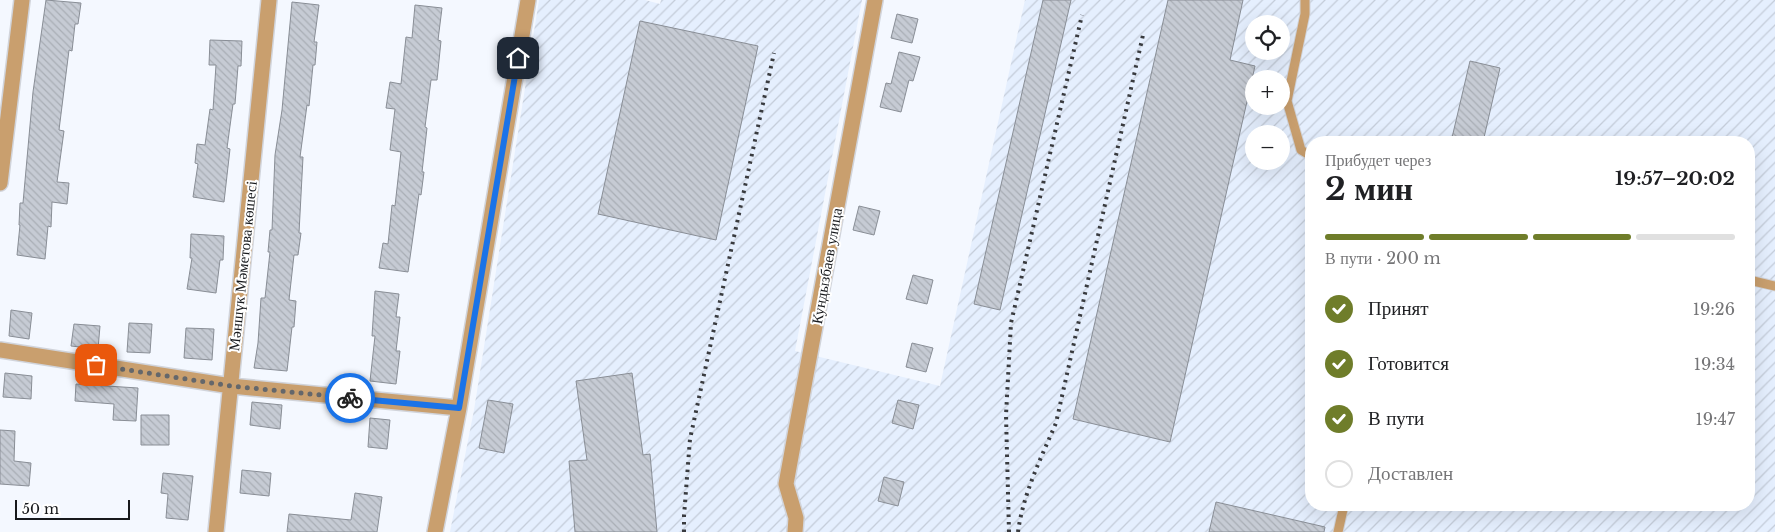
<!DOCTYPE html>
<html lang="ru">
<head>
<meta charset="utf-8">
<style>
  :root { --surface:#fff; --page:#f6f6f6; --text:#202124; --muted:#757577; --line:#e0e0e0; --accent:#6f7d2a }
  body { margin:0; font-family:"Libre Baskerville",serif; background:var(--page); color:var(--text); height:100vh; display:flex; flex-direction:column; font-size:19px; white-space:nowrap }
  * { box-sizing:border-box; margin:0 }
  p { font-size:16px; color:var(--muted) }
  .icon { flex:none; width:28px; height:28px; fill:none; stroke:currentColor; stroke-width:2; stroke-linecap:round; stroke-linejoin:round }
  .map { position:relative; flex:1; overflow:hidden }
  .details { position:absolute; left:1305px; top:136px; width:450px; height:375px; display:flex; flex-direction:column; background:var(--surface); border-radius:20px; box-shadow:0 5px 20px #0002 }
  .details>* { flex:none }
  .controls { position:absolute; left:1245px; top:15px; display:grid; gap:10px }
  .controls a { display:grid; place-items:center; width:45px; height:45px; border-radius:50%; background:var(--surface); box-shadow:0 5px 20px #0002; font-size:25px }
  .scale { position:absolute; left:15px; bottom:12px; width:115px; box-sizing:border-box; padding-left:5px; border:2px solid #17191c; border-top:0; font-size:14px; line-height:18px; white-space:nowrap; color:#17191c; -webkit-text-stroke:4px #fff; paint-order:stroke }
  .pin { position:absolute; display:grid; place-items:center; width:42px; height:42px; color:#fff; margin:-21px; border-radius:10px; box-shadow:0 2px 8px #0006 }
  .courier { position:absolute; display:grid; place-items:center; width:50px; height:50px; margin:-25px; border:4px solid #1a73e8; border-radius:50%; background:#fff; color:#222; box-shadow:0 1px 6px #0007 }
  .summary em { font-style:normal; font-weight:700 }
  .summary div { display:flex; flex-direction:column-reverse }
  .summary { display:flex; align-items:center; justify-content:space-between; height:85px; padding:0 20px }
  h1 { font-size:32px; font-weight:700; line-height:38px }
  .bar { display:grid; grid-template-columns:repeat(4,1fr); gap:8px 5px; align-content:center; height:60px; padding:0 20px }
  .bar i { height:6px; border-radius:4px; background:var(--line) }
  .bar .active { background:var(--accent) }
  .bar p { grid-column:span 4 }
  ol { padding:0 20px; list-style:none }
  li { display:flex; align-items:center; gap:15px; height:55px }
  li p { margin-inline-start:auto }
  li .icon { padding:5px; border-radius:50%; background:var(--accent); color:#fff; stroke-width:4 }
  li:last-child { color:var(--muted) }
  li i { width:28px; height:28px; border:2px solid var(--line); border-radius:50% }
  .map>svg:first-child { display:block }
  .industrial { fill:url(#industrial-furrows); fill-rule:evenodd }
  .building { fill:url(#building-back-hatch); stroke:#898e96 }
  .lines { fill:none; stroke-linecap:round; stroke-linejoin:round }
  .lane-casing { stroke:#d1d4db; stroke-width:11 }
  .street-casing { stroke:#d1d4db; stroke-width:18 }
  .lane { stroke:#c99f6e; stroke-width:9 }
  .street { stroke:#c99f6e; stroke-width:15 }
  .rail { stroke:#393b3f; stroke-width:4; stroke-dasharray:2.5 5; stroke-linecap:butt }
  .done { stroke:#64676b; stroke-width:5; stroke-dasharray:0 9 }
  .route { stroke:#1a73e8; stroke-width:6 }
  .labels { text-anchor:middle; stroke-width:4; stroke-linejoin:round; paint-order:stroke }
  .street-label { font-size:15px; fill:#17191c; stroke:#fff }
</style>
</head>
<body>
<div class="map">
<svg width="1775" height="532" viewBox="0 0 1775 532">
  <defs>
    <pattern id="industrial-furrows" width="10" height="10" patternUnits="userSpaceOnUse" patternTransform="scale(1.25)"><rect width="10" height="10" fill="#e5effe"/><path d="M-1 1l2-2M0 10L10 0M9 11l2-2" fill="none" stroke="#c4ccd9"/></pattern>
    <pattern id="building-back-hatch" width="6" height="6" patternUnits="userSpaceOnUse" patternTransform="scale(1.25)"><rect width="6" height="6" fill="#c6cbd4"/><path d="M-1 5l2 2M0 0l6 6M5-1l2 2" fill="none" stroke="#a9aeb5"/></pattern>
  </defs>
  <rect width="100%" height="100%" fill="#f4f8ff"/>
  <!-- industrial -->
  <path class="industrial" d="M539,0H645L660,4L661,0H862L795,351L940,386L1025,0H1775V532H450L474,410ZM1254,24H1281V51H1254ZM1254,79H1281V106H1254ZM1254,134H1281V161H1254ZM1311,142H1749V505H1311Z"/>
  <!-- building -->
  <path class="building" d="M46,0L81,3L78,24H75L72,51L69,50L59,130L64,131L57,182L69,183L67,204L52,202L51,227L48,226L45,259L17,255L20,225H19L20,203H23L33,92Z
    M1043,0H1071L1000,310L974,304Z
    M1168,0H1243L1230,60L1255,66L1170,442L1073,419Z
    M292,2L319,5L314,42H317L315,65H313L309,106L307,105L300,157H303L299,233H301L298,255H294L289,300L296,301L294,327H292L287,371L254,368L258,343L261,298H265L270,252H268L270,230H272L275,155L282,110Z
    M415,5L442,8L438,40L441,41L437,80H431L425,127L427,128L422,172H424L421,195L419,194L408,272L379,268L383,243L388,244L392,205L395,206L401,152L390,150L395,109L386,108L390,82L401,84L406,37L412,38Z
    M897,14L918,19L912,43L891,38Z
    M640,21L758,46L716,240L598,214Z
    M210,40L242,41L241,66H238L235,104H233L227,148L230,149L224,202L193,197L198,164L195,163L197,144L205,145L210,109L213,110L216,65H209Z
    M899,52L920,57L913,81L909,80L901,112L880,107L886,83L891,84Z
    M1470,61L1500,68L1483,142H1451Z
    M859,206L880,211L874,235L853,230Z
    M191,234L224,236L223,260H220L216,293L187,289L192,258H190Z
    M913,275L933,280L927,304L906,299Z
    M375,291L399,294L396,317H400L396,351H400L396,384L370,381L375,336H372Z
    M11,310L32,313L29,339L9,336Z
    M129,323L152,324L150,353L127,352Z
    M74,324L100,326L98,349L71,346Z
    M186,328L214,329L212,360L184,358Z
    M912,343L933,348L926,372L906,367Z
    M5,373L32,376L31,399L3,397Z
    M632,373L643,455L650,454L657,532H575L569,461L587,460L576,381Z
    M76,384L138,388L136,421L113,420L114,404L75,401Z
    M488,400L513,404L504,453L479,448Z
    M898,400L919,405L913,429L892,423Z
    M252,402L282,405L280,429L250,425Z
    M141,415H169V445H141Z
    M370,418L390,420L387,449L368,447Z
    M0,430L15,431L14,461L31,463L29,486L0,484Z
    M242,470L271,473L269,496L240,493Z
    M163,473L193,476L188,520L166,518L168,494L161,493Z
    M884,477L904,482L898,506L878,501Z
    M355,493L382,497L377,532H287L289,514L351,520Z
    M1216,502L1325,527L1324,532H1209Z"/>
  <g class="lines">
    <!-- lane casing -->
    <g class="lane-casing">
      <path id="lane" d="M1305,0V14L1287,101L1301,150L1311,156
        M1749,280L1775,286
        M1338,532L1344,505"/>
    </g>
    <!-- street casing -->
    <g class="street-casing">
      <path id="street" d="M0,183L22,0
        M0,350L231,386L459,408
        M216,532L269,0
        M435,532L459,408L528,0
        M795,532L796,518L786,484L875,0"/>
    </g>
    <!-- lane -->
    <use href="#lane" class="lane"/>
    <!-- street -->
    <use href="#street" class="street"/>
    <!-- rail -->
    <path class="rail" d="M684,532V516L690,439L774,53
      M1009,532L1006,415L1011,323L1082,15
      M1018,532C1023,494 1041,458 1056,423L1143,35"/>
  </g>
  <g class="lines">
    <!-- done -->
    <path class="done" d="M96,365L231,386L350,398"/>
    <!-- route -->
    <path class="route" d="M350,398L459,408L518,58"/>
  </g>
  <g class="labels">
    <!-- street labels -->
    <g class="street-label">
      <text transform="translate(243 266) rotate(-84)" y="5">Мәншүк Мәметова көшесі</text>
      <text transform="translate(827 266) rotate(-80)" y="5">Кундызбаев улица</text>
    </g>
  </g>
</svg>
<div class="controls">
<a><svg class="icon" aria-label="locate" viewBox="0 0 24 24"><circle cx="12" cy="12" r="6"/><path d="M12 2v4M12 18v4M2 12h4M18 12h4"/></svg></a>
<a>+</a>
<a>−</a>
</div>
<div class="scale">50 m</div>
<div class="pin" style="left:96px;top:365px;background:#ea580c"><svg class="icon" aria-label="bag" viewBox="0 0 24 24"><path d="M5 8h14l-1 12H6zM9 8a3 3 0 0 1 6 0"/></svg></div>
<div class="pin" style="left:518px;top:58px;background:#1f2937"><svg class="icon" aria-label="home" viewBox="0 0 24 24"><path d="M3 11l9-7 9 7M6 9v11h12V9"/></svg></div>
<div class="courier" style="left:350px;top:398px"><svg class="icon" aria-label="bike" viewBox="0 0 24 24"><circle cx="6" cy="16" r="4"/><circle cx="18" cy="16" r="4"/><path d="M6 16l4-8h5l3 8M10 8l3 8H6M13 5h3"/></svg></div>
<section class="details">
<div class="summary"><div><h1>2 мин</h1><p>Прибудет через</p></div><em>19:57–20:02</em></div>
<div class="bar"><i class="active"></i><i class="active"></i><i class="active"></i><i></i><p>В пути · 200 m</p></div>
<ol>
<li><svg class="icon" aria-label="check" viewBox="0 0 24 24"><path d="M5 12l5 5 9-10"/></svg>Принят<p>19:26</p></li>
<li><svg class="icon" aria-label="check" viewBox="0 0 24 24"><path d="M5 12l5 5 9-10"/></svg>Готовится<p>19:34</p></li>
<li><svg class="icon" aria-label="check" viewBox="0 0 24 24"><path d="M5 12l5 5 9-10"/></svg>В пути<p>19:47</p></li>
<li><i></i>Доставлен</li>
</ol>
</section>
</div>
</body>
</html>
